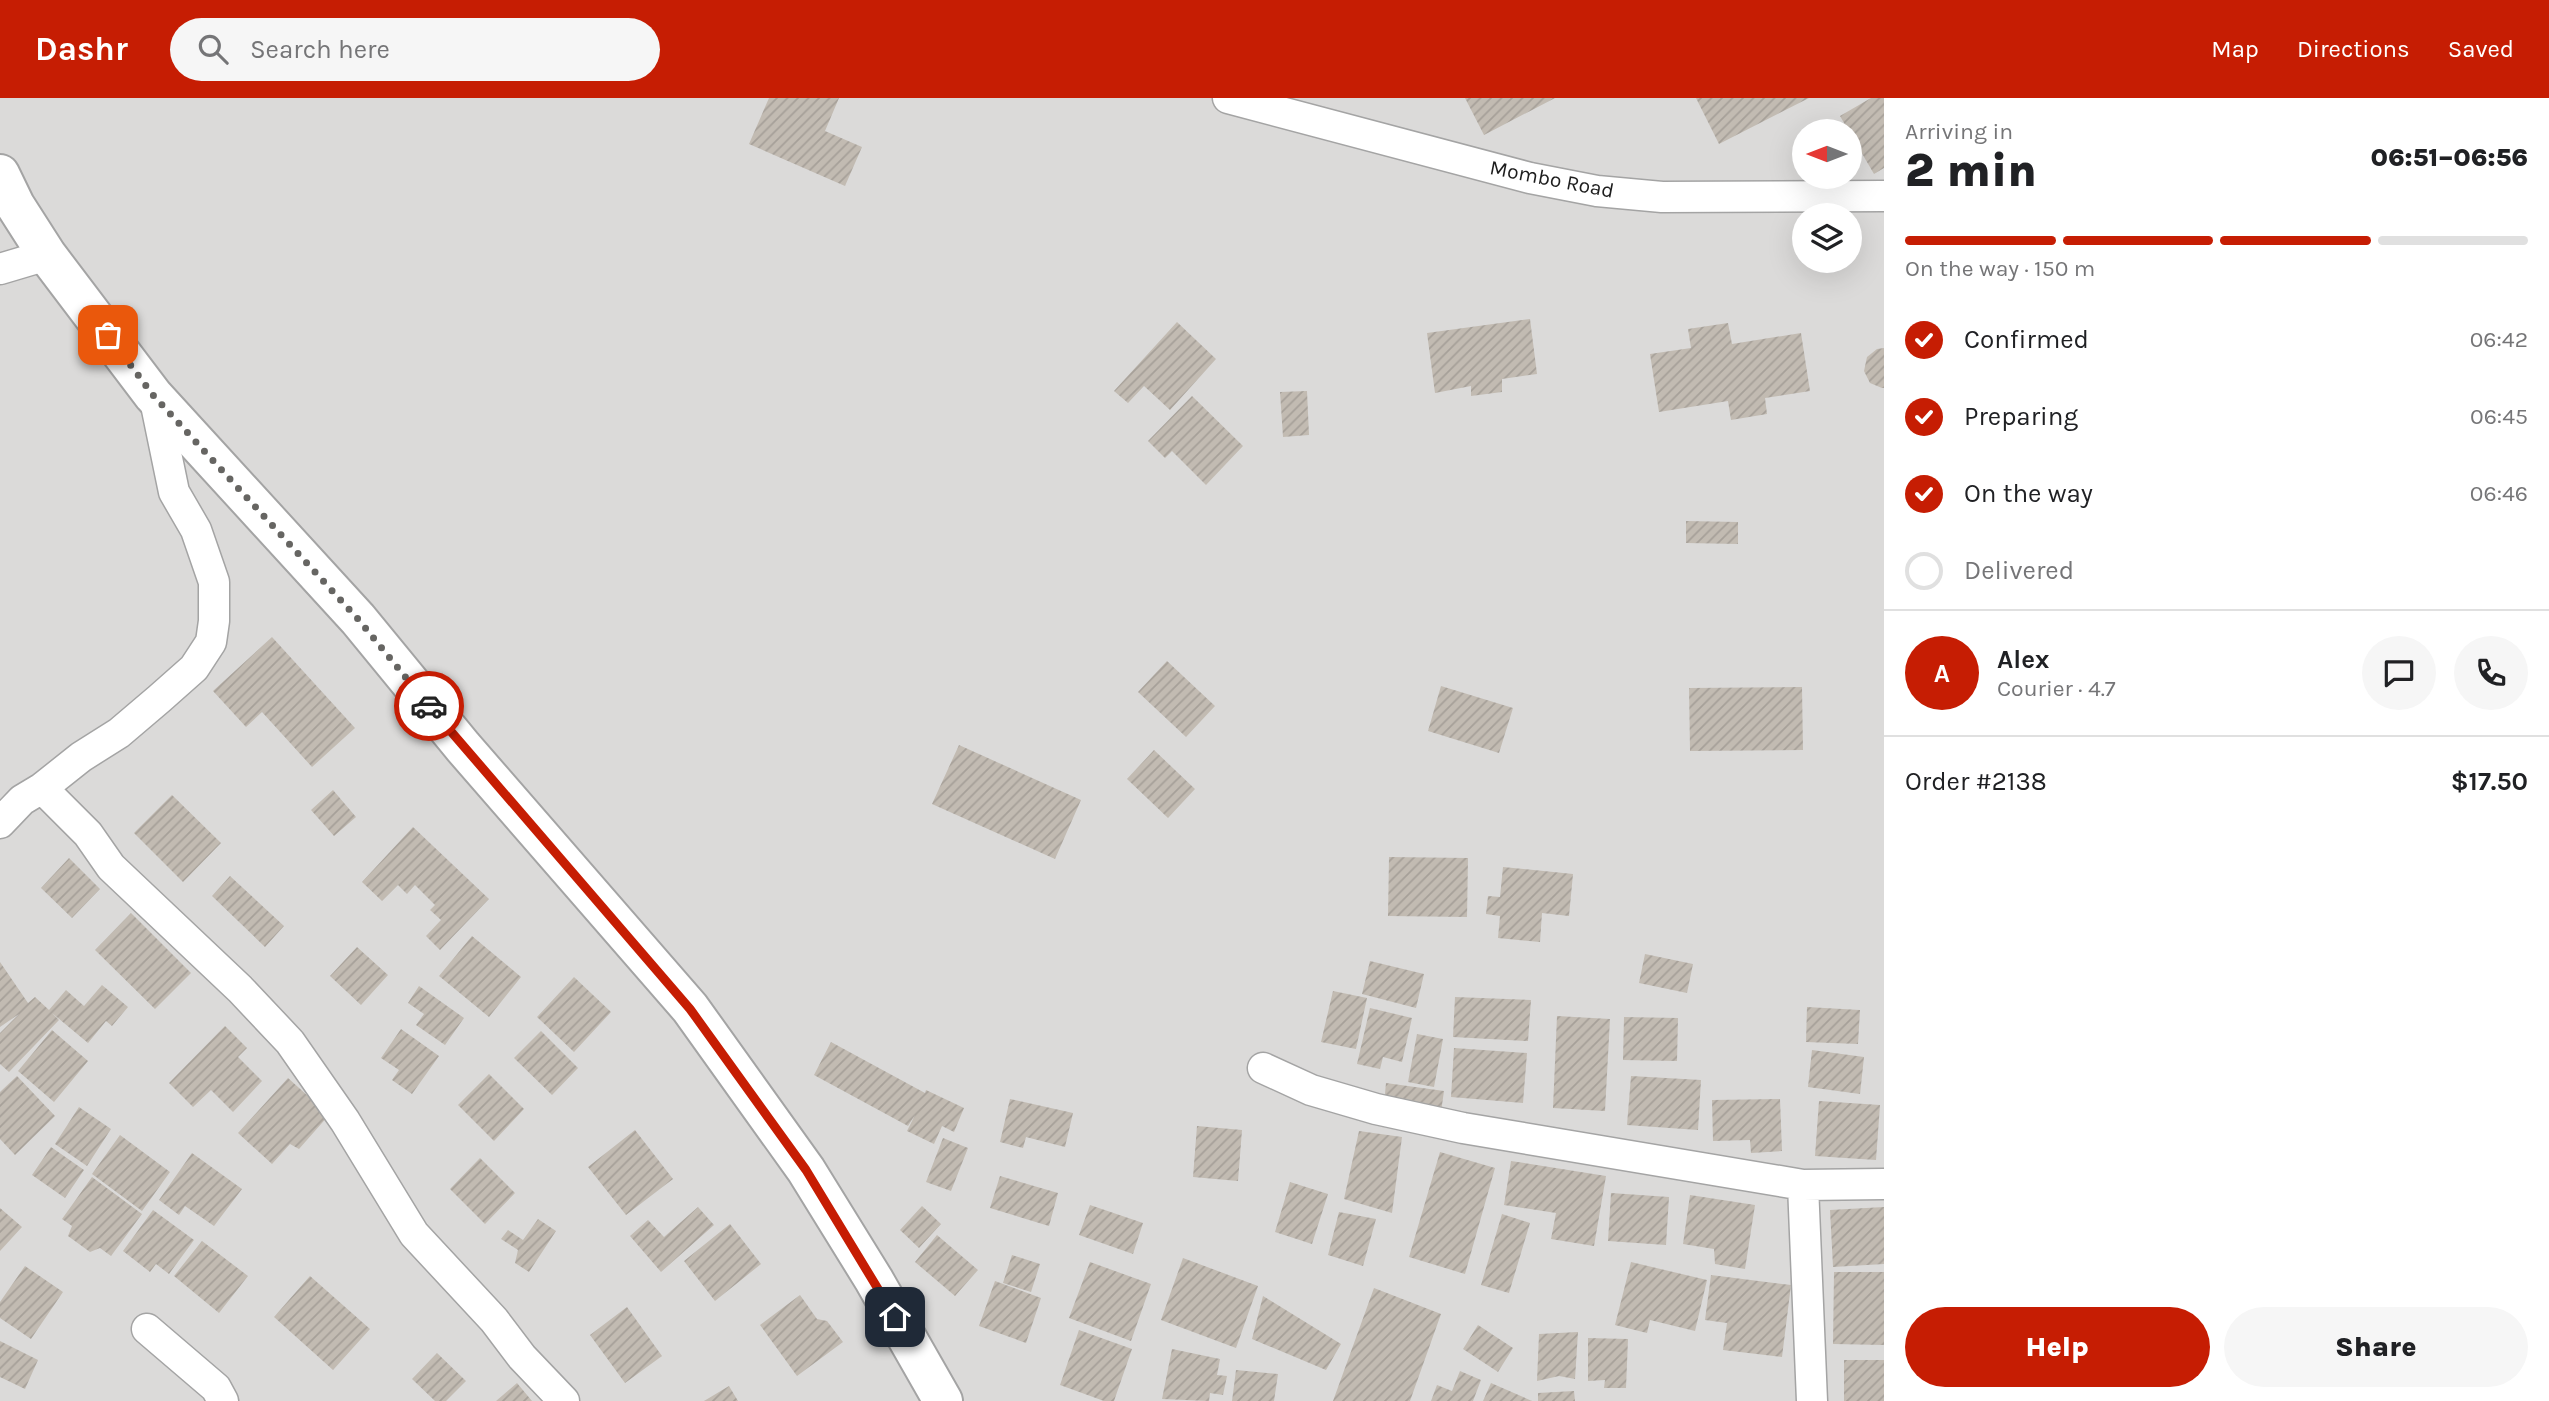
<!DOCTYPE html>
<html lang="en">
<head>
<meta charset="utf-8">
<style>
  :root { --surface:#fff; --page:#f6f6f6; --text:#202124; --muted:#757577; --line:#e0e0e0; --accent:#c61d03 }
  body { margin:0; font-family:Karla,sans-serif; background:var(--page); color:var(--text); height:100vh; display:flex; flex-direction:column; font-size:26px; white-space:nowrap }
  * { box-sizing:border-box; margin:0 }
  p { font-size:23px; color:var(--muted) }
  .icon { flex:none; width:38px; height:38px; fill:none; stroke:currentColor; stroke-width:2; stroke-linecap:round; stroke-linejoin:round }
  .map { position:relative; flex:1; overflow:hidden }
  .side { display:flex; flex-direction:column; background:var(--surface); width:665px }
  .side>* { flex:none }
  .needle { width:46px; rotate:270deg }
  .buttons { position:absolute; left:1792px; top:21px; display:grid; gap:14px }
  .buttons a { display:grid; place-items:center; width:70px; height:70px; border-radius:50%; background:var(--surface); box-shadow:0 7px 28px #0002; font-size:35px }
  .pin { position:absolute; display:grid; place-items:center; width:60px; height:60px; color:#fff; margin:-30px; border-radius:14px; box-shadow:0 4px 10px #0006 }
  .courier { position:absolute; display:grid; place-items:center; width:70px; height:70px; margin:-35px; border:5px solid #c61d03; border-radius:50%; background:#fff; color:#222; box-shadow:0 2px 9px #0007 }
  .head em { font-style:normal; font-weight:800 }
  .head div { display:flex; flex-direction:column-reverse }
  .head { display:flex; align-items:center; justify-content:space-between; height:119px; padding:0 21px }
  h1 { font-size:46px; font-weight:800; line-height:52px }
  .bar { display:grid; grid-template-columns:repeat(4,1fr); gap:10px 7px; align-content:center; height:84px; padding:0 21px }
  .bar i { height:9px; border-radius:5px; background:var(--line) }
  .bar .on { background:var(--accent) }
  .bar p { grid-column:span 4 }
  .line { display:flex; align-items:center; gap:18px; padding:0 21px; border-top:2px solid var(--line) }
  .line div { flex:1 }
  .round { display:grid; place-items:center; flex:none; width:74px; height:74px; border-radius:37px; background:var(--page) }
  ol { padding:0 21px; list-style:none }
  li { display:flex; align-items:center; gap:21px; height:77px }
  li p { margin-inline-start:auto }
  li .icon { padding:7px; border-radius:50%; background:var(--accent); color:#fff; stroke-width:4 }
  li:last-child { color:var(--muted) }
  li i { width:38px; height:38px; border:4px solid var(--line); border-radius:50% }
  .primary-button { display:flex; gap:14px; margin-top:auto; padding:14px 21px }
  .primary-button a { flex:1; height:80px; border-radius:42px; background:var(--accent); color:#fff; font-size:28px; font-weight:800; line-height:80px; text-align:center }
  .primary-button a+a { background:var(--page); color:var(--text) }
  header { display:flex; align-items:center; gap:42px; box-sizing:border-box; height:98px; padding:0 35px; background:var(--accent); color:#fff }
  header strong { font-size:33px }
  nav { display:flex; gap:38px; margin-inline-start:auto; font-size:24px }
  .search { width:490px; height:63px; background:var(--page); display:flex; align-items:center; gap:18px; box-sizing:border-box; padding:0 24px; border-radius:38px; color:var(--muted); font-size:26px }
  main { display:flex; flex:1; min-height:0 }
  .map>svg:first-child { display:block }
  .residential { fill:#dbdad9; fill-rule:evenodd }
  .building { fill:url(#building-hatch) }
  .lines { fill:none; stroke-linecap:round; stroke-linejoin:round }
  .minor-casing { stroke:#a4a4a4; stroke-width:33 }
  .tertiary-casing { stroke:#a4a4a4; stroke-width:42 }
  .minor { stroke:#fff; stroke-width:30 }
  .tertiary { stroke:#fff; stroke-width:38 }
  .done { stroke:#666562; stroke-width:7; stroke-dasharray:0 12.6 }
  .route { stroke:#c61d03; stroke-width:9 }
  .labels { text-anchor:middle; stroke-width:5; stroke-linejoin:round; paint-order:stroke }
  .street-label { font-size:21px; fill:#1d1d1d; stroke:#fff }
</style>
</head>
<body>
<header>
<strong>Dashr</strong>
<div class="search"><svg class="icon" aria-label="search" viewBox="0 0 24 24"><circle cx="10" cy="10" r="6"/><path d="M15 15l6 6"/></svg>Search here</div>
<nav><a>Map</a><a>Directions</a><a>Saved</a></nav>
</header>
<main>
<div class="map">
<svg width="1884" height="1303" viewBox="0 0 1884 1303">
  <defs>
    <pattern id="building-hatch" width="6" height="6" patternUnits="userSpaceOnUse" patternTransform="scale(1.75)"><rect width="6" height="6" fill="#c2bbb2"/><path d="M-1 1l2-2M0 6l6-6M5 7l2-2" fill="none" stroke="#a6a099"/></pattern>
  </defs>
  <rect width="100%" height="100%" fill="#eeece2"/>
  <!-- residential -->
  <path class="residential" d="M0,0H1884V1303H0ZM1804,33H1850V79H1804ZM1804,117H1850V163H1804Z"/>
  <!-- building -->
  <path class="building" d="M769,0H839L825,33L862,49L845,88L749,46Z
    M1465,0H1555L1484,37Z
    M1696,0H1809L1719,46Z
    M1871,0H1884V70L1874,76L1840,18Z
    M1530,221L1537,276L1502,281V294L1471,298V288L1435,295L1427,235Z
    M1177,224L1216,261L1170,312L1144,288L1128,305L1114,293Z
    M1728,225L1732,246L1801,235L1810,293L1765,300L1767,316L1731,322L1728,303L1659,314L1650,256L1691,250L1688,231Z
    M1884,250V290H1882L1870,285L1864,273L1867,259L1877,251Z
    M1307,293L1309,337L1283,339L1280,294Z
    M1192,298L1243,348L1206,387L1172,353L1165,360L1148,343Z
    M1686,423L1738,424V446L1686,445Z
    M272,539L355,630L312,669L262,614L246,629L213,593Z
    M1167,563L1215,608L1186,639L1138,594Z
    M1441,588L1513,610L1499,655L1428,633Z
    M1802,589L1803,652L1690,653L1689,590Z
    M959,647L1081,702L1055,761L932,706Z
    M1154,652L1195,691L1168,720L1127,681Z
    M333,692L356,719L334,738L311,712Z
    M172,697L221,745L183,784L134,735Z
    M413,729L489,801L440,852L426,838L441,822L430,812L435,807L415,787L407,796L398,787L382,803L362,784Z
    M1389,759L1468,760L1467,819L1388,818Z
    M69,760L100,791L72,820L41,790Z
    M1503,769L1573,776L1569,818L1542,815L1540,844L1498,840L1500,818L1486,816L1488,798L1500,799Z
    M230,778L284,828L265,849L212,798Z
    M131,815L191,875L155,911L95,852Z
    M472,838L521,879L489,919L439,878Z
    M357,849L388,877L361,907L330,878Z
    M1645,856L1693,866L1687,895L1639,885Z
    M1370,863L1424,876L1416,910L1362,896Z
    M0,864L28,905L35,899L49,912L66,892L84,908L102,887L128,909L112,928L106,923L88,945L52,915L59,922L9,974L0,966V935L19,916L0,929Z
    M574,879L611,914L574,954L537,919Z
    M419,888L464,920L445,947L416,927L424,916L408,905Z
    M1333,893L1367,900L1356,951L1321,944Z
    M1455,899L1531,902L1528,943L1453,939Z
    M1807,909L1860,912L1858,946L1806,944Z
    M1370,910L1412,920L1402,964L1383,959L1380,971L1357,966Z
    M1557,918L1610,921L1605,1013L1553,1010Z
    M1624,919L1678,920L1677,963L1623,962Z
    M225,928L247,950L238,959L262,983L233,1014L211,992L193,1009L169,985Z
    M401,931L439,958L412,996L392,982L399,972L381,960Z
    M52,932L88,963L54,1004L18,973Z
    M541,933L578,970L552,997L514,960Z
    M1417,936L1443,941L1434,989L1408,984Z
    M831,944L925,995L926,992L964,1010L954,1034L942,1028L934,1046L907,1033L915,1017L908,1028L814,977Z
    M1454,950L1527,955L1523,1005L1451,999Z
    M1812,952L1864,959L1860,996L1808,989Z
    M489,976L524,1011L494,1043L458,1007Z
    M17,978L55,1018L15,1057L0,1041V994Z
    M1631,978L1701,982L1698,1032L1627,1027Z
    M288,980L329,1017L299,1051L290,1046L272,1066L238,1035Z
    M1386,985L1444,993L1441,1014L1384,1006Z
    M1010,1001L1073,1015L1065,1049L1026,1039L1023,1050L1000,1044Z
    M1780,1001L1782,1053L1751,1055L1750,1042L1713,1043L1712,1002Z
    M1819,1003L1880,1007L1876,1062L1815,1058Z
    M79,1009L111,1031L87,1068L55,1046Z
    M1197,1028L1242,1032L1238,1083L1193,1079Z
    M635,1032L673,1081L626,1117L588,1069Z
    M1359,1033L1402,1039L1392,1115L1344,1101Z
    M120,1037L170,1074L142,1113L92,1076Z
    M943,1040L968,1050L951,1093L926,1084Z
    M51,1049L84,1072L65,1100L32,1077Z
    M1440,1054L1495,1070L1465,1176L1409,1159Z
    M192,1055L242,1091L214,1128L185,1108L179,1117L159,1102Z
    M480,1060L515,1095L485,1126L450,1091Z
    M1511,1063L1606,1078L1594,1148L1551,1141L1556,1115L1504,1107Z
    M1000,1078L1058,1095L1049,1128L990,1110Z
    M92,1079L142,1116L111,1158L100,1150L90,1154L68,1138L72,1128L62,1121Z
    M1290,1084L1328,1096L1312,1146L1275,1134Z
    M1611,1095L1669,1099L1666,1147L1608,1143Z
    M1690,1097L1755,1107L1745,1171L1715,1166L1714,1151L1683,1146Z
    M1090,1107L1143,1125L1133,1156L1079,1137Z
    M922,1108L941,1126L919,1150L900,1132Z
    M698,1109L714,1127L661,1174L630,1138L648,1122L664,1139Z
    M1884,1109V1166L1833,1169L1830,1112Z
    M0,1110L22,1129L0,1153Z
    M153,1112L194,1142L169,1176L156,1166L150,1174L123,1153Z
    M1339,1114L1376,1121L1363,1168L1328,1157Z
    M1502,1116L1530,1125L1509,1195L1481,1187Z
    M538,1121L556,1133L529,1174L515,1165L518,1152L501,1141L508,1132L523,1142Z
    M730,1126L761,1166L715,1203L684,1163Z
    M937,1137L978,1172L955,1198L915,1164Z
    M202,1143L248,1178L219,1215L174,1178Z
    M1012,1157L1040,1166L1031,1194L1003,1185Z
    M1183,1160L1258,1188L1236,1250L1161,1222Z
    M1090,1164L1151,1186L1131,1243L1069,1220Z
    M1631,1164L1707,1182L1695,1233L1650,1222L1647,1235L1615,1227Z
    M25,1168L63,1194L31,1241L0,1220V1204Z
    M1834,1174H1884V1247L1833,1246Z
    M1711,1177L1791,1187L1782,1259L1723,1252L1727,1225L1705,1222Z
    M310,1178L370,1231L333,1272L274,1219Z
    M995,1183L1041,1200L1026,1245L979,1228Z
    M1374,1190L1441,1216L1410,1303H1333Z
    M800,1197L817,1221L827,1223L843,1244L797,1278L760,1227Z
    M1263,1198L1341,1246L1326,1272L1252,1241Z
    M627,1209L662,1258L625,1285L590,1237Z
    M1478,1227L1513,1250L1498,1274L1463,1251Z
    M1079,1232L1132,1251L1114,1303H1104L1060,1287Z
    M1578,1234L1575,1281L1559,1278L1537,1283L1539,1236Z
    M1588,1240L1628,1241L1626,1290H1604L1605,1282L1588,1283Z
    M0,1243L38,1262L25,1291L0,1279Z
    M1172,1251L1220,1261L1217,1277L1227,1278L1223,1297L1210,1295L1209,1303L1162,1301Z
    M437,1255L466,1283L446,1303H435L412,1281Z
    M1844,1262H1884V1303H1844Z
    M1236,1272L1278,1276L1274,1303H1232Z
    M1460,1273L1481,1282L1473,1303H1431L1437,1287L1452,1293Z
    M517,1285L532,1303H496Z
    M1491,1285L1532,1303H1483Z
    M729,1288L738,1303H704Z
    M1574,1293L1575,1303H1538V1295Z"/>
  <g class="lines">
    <!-- minor casing -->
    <g class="minor-casing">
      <path id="minor" d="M1228,0L1530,80L1597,93L1662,99L1884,98
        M0,171L47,157
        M42,690L88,736L111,769L240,891L290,944L345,1023L414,1136L494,1222L522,1259L564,1303
        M0,725L22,702L42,690L81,659L119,635L159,601L194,570L211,544L214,523V484L196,432L174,394L154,297
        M1263,970L1311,992L1376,1011L1463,1030L1803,1087L1884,1086
        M1803,1087L1812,1303
        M147,1231L216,1290L223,1303"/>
    </g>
    <!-- tertiary casing -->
    <g class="tertiary-casing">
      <path id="tertiary" d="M0,76L15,107L47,157L153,297L358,521L463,649L690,910L806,1072L874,1182L943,1303"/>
    </g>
    <!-- minor -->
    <use href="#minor" class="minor"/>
    <!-- tertiary -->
    <use href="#tertiary" class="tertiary"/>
  </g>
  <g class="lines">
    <!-- done -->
    <path class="done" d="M108,237L153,297L358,521L429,608"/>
    <!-- route -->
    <path class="route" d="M429,608L690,911L806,1072L895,1219"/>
  </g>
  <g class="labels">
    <!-- street labels -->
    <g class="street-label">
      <text transform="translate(1552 81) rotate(11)" y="7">Mombo Road</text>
    </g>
  </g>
</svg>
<div class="buttons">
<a><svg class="needle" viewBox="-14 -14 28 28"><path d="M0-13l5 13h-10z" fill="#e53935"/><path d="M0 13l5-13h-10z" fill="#757577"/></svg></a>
<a><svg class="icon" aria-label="layers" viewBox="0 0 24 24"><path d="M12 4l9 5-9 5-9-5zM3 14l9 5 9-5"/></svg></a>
</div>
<div class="pin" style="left:108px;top:237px;background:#ea580c"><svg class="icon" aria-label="bag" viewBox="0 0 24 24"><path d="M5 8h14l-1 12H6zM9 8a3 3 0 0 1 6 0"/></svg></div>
<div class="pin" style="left:895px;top:1219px;background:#1f2937"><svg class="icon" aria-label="home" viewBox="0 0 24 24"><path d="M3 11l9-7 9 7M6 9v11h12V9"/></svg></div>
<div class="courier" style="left:429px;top:608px"><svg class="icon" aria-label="car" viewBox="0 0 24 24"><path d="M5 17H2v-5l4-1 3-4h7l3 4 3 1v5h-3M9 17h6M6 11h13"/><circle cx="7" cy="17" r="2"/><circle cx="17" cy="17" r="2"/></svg></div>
</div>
<section class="side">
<div class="head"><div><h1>2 min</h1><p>Arriving in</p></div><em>06:51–06:56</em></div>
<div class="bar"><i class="on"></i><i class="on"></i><i class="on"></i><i></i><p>On the way · 150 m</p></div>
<ol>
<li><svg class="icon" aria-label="check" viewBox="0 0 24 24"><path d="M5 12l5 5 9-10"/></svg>Confirmed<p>06:42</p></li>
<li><svg class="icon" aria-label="check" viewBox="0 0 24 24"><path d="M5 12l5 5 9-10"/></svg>Preparing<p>06:45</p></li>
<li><svg class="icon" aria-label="check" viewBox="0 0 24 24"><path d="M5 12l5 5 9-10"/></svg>On the way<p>06:46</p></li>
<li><i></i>Delivered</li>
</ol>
<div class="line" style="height:126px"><b class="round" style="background:var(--accent);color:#fff">A</b><div><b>Alex</b><p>Courier · 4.7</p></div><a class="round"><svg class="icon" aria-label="chat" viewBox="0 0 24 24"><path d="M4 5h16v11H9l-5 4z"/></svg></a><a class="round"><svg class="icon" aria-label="phone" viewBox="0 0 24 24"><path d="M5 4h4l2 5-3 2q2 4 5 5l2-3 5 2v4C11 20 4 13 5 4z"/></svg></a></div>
<div class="line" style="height:91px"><div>Order #2138</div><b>$17.50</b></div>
<div class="primary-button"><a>Help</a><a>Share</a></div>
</section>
</main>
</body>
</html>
